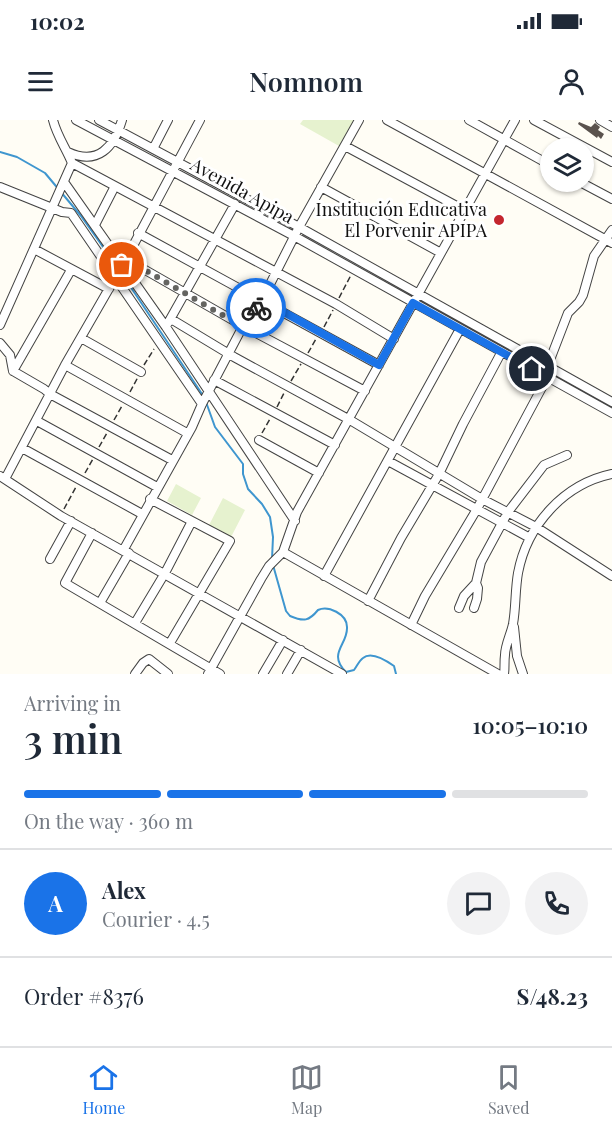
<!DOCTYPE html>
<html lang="en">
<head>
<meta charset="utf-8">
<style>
  :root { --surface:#fff; --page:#f2f2f3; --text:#1f2937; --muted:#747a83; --line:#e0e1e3; --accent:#1a73e8 }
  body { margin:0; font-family:"Playfair Display",serif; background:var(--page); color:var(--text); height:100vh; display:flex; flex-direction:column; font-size:22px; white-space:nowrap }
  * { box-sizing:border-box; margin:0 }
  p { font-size:20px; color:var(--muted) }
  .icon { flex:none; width:33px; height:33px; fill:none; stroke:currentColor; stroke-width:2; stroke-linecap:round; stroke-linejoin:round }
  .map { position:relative; height:554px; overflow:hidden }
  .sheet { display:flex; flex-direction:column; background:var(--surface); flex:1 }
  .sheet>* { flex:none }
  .fabs { position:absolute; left:540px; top:18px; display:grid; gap:12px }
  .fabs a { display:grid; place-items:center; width:54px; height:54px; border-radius:50%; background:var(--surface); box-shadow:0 2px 4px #0004; font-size:30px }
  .pin { position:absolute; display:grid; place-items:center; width:51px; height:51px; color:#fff; margin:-26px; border:3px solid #fff; border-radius:50%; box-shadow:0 2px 6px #0007 }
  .courier { position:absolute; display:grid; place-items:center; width:60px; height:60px; margin:-30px; border:4px solid #1a73e8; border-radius:50%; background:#fff; color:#222; box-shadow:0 2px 8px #0007 }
  .head em { font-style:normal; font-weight:600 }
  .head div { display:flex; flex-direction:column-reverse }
  .head { display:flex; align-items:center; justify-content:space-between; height:102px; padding:0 24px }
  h1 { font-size:39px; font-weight:600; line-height:45px }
  .bar { display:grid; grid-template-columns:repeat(4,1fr); gap:9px 6px; align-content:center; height:72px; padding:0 24px }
  .bar i { height:8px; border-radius:4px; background:var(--line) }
  .bar .selected { background:var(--accent) }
  .bar p { grid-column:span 4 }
  .line { display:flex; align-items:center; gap:15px; padding:0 24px; border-top:2px solid var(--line) }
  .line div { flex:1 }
  .round { display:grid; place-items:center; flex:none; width:63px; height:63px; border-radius:32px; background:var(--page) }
  .status { display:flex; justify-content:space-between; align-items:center; height:42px; padding:0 30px; background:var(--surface); direction:ltr }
  .status svg { height:16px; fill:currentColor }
  header { display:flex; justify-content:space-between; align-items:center; height:78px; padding:0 24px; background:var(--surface); font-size:27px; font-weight:600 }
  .tab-bar { display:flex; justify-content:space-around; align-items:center; height:84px; border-top:2px solid var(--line); background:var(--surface); font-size:16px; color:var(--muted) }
  .tab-bar a { display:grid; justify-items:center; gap:3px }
  .tab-bar .selected { color:var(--accent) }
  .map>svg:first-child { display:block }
  .pitch { fill:#e6f2cf }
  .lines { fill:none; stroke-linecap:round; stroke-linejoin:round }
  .stream { stroke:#3f96cf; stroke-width:2 }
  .building { fill:#5a524d }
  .minor-casing { stroke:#444; stroke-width:10 }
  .path { stroke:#333; stroke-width:1.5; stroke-dasharray:6 3; stroke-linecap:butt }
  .minor { stroke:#fff; stroke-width:8 }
  .done { stroke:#646461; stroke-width:6; stroke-dasharray:0 10.8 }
  .route { stroke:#1a73e8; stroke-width:8 }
  .poi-dot { fill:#c4262e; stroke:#fff; stroke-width:2 }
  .labels { text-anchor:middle; stroke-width:6; stroke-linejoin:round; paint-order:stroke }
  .street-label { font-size:18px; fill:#111; stroke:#fff }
  .poi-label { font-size:18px; fill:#111; stroke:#fff; text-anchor:end }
</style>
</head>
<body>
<div class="status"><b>10:02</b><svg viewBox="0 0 49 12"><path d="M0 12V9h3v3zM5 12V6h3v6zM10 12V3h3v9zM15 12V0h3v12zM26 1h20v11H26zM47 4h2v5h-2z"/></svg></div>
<header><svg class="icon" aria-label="menu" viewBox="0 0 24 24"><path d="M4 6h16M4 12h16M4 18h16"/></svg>Nomnom<svg class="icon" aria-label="person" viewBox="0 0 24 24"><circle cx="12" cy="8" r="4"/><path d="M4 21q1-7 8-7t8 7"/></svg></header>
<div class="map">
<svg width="612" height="554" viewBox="0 0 612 554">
  <rect width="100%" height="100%" fill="#fffdf5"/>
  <!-- pitch -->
  <path class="pitch" d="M303,0H354L339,26L300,4Z
    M176,364L201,378L192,395L167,381Z
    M223,378L245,390L230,419L208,407Z"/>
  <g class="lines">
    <!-- stream -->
    <path class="stream" d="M0,32L17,37L45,53L81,96L116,145
      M122,154L204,277
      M206,282L215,307L243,344V354L248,369L262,384L270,397L273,417L272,439
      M273,445L286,491L290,496C304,502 309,501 318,490C328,485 347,494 347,507C348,525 327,533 346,552L354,550C357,546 359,541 363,538C371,531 387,541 394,546L396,554"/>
  </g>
  <!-- building -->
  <path class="building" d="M579,2L591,7L595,3L600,7L598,10L604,14L601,19L598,16L597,18L578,4Z"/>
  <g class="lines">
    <!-- minor casing -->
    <g class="minor-casing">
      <path id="minor" d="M76,0L294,116L612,293
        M99,0L299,107L612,282
        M387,0L612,123
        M469,0L550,45
        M534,0L612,42
        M600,0L612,7
        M345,26L464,90
        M153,29L168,0
        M68,32C98,46 114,27 122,0
        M72,43L336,184L394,219
        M64,62L166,207L295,401
        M580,62L612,79
        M0,67L62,92L71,93L202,284
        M321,67L441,133
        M95,105L115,66
        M138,113L379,245
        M34,129L109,169
        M126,139L243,206L365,271
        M171,199L234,237L350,300L482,379L536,407L612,456
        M168,203L235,84
        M0,205L72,43C66,28 57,16 53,0
        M81,218L141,252
        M0,223L10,235L13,251
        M65,245L187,313
        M548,245L568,193L579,182L583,175L594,136L612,110
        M13,251L44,269L50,274L172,340
        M13,251L71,150
        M214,260L335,325
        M37,301L157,367
        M259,320L319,353
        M22,328L142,394
        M388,341L530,418
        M0,356L61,396L342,554
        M5,359L65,245L126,139L200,0
        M150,379L230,421L170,523
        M92,413L65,463L220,554
        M124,429L192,307L202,284L243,206L262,180L299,107L359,0
        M283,432L498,554
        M50,439L71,401
        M324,456L460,209
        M368,481L401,418L439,354L463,304L501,233
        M100,483L129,433
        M459,488L464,476L476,463
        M474,488L477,479L478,468L476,463L481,442L508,392L544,345L567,335
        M135,503L165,453L192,401
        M411,505L425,476L477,389L547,258
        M514,507L517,536L523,554
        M135,554L143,543L149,539L168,554
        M208,554L261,459L269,446L283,432L297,392L515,0
        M263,554L283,520
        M287,554L301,530
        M504,554C505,548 504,542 505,535C505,525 511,514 513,504C516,487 515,470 518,453C527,405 564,364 612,354"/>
    </g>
    <!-- path -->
    <path class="path" d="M339,178L351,155
      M324,207L333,190
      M308,233L316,219
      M144,245L154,229
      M291,261L301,244
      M130,272L138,257
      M277,287L284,273
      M114,300L122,286
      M262,313L270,299
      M99,327L107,313
      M85,353L93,339
      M64,389L76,367"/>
    <!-- minor -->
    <use href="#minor" class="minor"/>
  </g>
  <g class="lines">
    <!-- done -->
    <path class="done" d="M122,145L126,139L243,207L256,188"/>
    <!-- route -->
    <path class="route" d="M256,188L262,180L379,245L413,183L532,249"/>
  </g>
  <!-- markers -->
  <circle class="poi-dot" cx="499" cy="100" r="6"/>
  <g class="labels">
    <!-- street labels -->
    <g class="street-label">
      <text transform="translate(242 71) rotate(29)" y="6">Avenida Apipa</text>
    </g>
    <!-- poi labels -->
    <g class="poi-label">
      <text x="487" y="96">Institución Educativa<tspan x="487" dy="21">El Porvenir APIPA</tspan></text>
    </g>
  </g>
</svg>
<div class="fabs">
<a><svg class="icon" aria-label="layers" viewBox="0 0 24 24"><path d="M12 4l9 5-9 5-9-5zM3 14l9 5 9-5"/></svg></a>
</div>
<div class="pin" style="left:122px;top:145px;background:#ea580c"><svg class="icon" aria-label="bag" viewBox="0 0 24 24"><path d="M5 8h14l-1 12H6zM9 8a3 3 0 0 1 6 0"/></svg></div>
<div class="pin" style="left:532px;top:249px;background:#1f2937"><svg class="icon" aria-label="home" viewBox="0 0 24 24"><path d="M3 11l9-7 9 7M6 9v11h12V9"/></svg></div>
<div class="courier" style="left:256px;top:188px"><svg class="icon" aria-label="bike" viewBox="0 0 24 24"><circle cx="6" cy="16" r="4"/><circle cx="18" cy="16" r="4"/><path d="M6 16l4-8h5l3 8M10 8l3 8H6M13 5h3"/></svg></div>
</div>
<section class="sheet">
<div class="head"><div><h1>3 min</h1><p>Arriving in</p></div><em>10:05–10:10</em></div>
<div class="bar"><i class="selected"></i><i class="selected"></i><i class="selected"></i><i></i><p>On the way · 360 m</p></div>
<div class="line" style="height:108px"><b class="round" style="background:var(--accent);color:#fff">A</b><div><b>Alex</b><p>Courier · 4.5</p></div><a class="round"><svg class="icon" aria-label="chat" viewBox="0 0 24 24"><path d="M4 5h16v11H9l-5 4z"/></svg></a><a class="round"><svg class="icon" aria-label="phone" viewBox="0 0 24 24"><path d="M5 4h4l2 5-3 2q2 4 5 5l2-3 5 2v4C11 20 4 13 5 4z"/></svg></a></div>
<div class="line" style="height:78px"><div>Order #8376</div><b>S/48.23</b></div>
</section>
<nav class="tab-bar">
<a class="selected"><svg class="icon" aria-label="home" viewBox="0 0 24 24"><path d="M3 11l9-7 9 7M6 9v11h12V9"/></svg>Home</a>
<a><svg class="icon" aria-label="map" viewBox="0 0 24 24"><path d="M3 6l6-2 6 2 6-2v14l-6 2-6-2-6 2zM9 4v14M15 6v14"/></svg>Map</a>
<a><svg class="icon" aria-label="saved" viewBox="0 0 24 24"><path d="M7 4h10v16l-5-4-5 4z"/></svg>Saved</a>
</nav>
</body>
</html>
